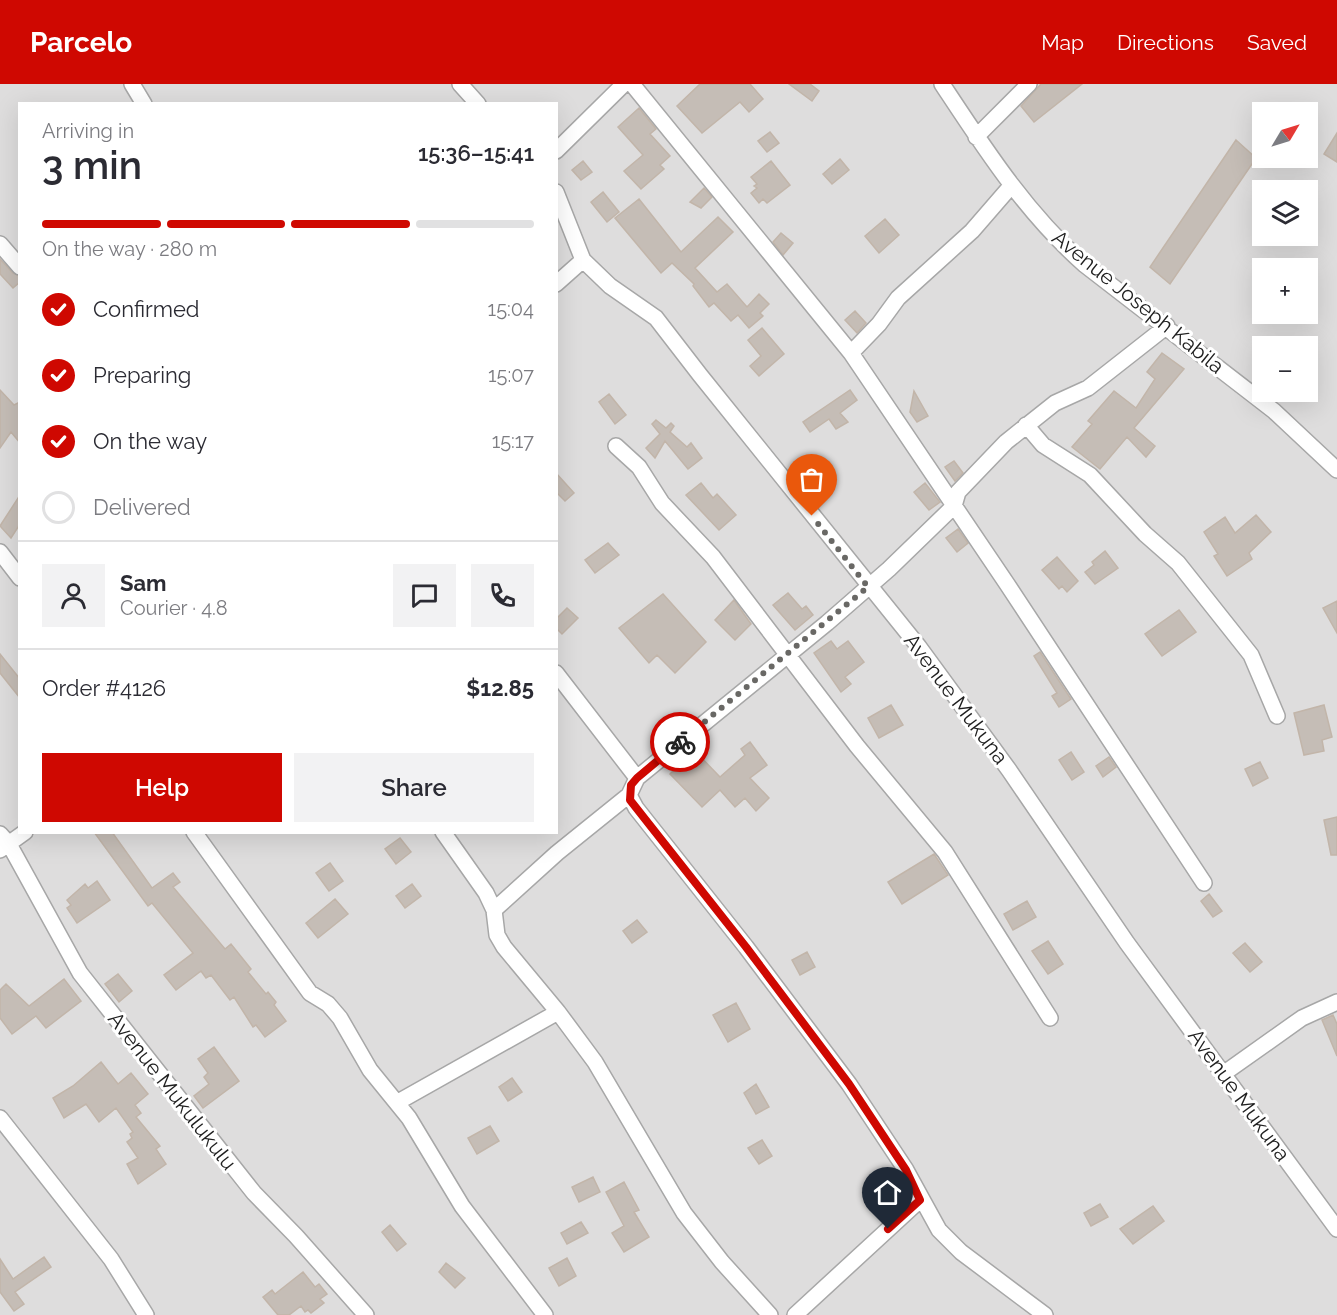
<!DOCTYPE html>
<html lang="en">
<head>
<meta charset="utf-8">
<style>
  :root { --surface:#fff; --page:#f2f2f3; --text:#2b2b33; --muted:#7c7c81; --line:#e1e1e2; --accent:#cf0801 }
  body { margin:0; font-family:Raleway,sans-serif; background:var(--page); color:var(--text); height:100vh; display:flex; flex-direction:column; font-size:22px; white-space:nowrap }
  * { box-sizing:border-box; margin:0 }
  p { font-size:20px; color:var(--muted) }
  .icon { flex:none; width:33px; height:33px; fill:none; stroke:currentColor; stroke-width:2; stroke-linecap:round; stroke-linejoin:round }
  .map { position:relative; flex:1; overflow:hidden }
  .details { position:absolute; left:18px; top:18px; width:540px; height:732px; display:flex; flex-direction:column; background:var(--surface); border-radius:0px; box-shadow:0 6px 24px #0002 }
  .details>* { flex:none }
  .needle { width:39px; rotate:52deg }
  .controls { position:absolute; left:1252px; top:18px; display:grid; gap:12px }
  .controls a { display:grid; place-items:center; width:66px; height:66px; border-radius:0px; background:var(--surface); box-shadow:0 6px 24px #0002; font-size:30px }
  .pin { position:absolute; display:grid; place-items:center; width:51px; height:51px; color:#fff; margin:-62px -26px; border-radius:50% 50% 50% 0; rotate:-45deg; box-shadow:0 0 6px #0007 }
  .pin .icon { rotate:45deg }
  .courier { position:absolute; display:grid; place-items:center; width:60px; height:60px; margin:-30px; border:4px solid #cf0801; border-radius:50%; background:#fff; color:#222; box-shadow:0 2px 8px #0007 }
  .headline em { font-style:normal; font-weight:600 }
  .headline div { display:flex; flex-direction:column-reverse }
  .headline { display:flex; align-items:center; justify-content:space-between; height:102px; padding:0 24px }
  h1 { font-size:39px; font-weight:600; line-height:45px }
  .bar { display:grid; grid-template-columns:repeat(4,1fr); gap:9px 6px; align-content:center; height:72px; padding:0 24px }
  .bar i { height:8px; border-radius:4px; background:var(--line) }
  .bar .active { background:var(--accent) }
  .bar p { grid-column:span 4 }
  .line { display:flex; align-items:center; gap:15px; padding:0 24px; border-top:2px solid var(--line) }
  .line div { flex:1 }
  .round { display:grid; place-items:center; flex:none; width:63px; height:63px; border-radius:0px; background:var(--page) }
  ol { padding:0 24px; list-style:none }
  li { display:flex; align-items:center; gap:18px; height:66px }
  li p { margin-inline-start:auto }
  li .icon { padding:6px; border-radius:50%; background:var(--accent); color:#fff; stroke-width:4 }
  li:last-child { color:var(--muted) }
  li i { width:33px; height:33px; border:3px solid var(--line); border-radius:50% }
  .button { display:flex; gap:12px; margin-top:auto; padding:12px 24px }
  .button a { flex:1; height:69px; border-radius:0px; background:var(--accent); color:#fff; font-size:24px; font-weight:600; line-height:69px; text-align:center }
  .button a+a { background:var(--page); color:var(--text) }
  header { display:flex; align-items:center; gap:36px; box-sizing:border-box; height:84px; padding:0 30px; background:var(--accent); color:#fff }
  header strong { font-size:28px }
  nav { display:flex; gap:33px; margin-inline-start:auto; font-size:21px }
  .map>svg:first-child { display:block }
  .residential { fill:#dedddd; fill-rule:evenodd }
  .building { fill:#c5bdb6; stroke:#c2b5a9; stroke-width:1.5 }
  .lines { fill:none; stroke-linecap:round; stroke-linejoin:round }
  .minor-casing { stroke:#a7a7a7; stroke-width:18 }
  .minor { stroke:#fff; stroke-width:15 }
  .done { stroke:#696865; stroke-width:6; stroke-dasharray:0 10.8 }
  .route { stroke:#cf0801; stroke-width:8 }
  .labels { text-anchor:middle; stroke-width:6; stroke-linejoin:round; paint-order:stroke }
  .street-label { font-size:21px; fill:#202020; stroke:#fff }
</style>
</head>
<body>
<header>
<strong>Parcelo</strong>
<nav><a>Map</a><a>Directions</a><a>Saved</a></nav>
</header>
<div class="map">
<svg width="1337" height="1231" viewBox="0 0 1337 1231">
  <rect width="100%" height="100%" fill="#f0ede6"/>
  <!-- residential -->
  <path class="residential" d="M0,0H1337V1231H0ZM20,20H556V748H20ZM1263,28H1308V74H1263ZM1263,106H1308V152H1263ZM1263,184H1308V230H1263ZM1263,262H1308V308H1263Z"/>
  <!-- building -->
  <path class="building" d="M700,0H750L763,15L749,28L740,18L702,49L677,22Z
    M789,0H810L819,7L812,17Z
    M1041,0H1082L1034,38L1021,22Z
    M639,24L656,45L650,50L670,72L660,81L664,85L641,105L624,87L643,71L618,43Z
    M770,48L779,59L767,68L758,57Z
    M1337,49V78L1324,70Z
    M1236,56L1256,74L1170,200L1150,183Z
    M840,75L849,86L832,100L823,90Z
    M583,77L592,88L581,96L572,86Z
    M771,77L790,101L767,119L763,115L759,119L751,109L757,104L754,102L757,100L751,93Z
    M704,104L712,113L701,124L690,118Z
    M603,108L619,128L607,138L591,118Z
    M639,115L681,168L718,133L733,148L695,184L717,208L727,200L747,223L759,210L769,220L760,229L763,232L749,244L738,231L731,237L714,219L709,223L693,202L694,200L672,179L661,189L615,134Z
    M885,135L899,151L879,169L865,152Z
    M781,149L793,159L783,171L773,158Z
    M0,175L13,189L20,192V198L13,204L0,190Z
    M855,227L866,239L857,249L845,236Z
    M762,244L784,270L759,292L750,282L761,272L748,256Z
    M1162,269L1184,285L1134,344L1155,362L1146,373L1127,353L1100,385L1072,363L1092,340L1088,337L1114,307L1136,324L1155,295L1147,288Z
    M0,306L14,321L20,318V359L11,348L0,364Z
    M850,306L857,316L840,329L848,338L836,345L829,335L810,348L803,338Z
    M914,307L928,332L917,338L910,328Z
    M609,310L626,331L615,340L599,318Z
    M656,336L666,344L671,339L674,342L670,348L687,363L691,359L702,374L688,385L665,357L655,374L646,364L660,350L652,340Z
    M954,377L963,389L955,397L945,383Z
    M556,389L574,409L565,417L556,408Z
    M701,399L713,414L717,410L736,431L719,446L686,411Z
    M925,399L940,418L929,426L914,408Z
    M20,411V440L11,454L0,442Z
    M1256,431L1271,448L1249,469L1252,475L1227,492L1214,472L1218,470L1204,448L1225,433L1235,449Z
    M958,445L968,459L957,468L946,454Z
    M608,459L619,471L595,489L585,476Z
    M1105,467L1118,484L1095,500L1085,488L1094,481L1092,478Z
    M1057,473L1078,497L1067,508L1062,502L1059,505L1042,486Z
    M788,509L802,525L806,522L813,531L795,546L773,521Z
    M663,510L706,558L675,589L657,571L649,579L619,544Z
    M734,516L751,540L735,556L715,536Z
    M1337,517V549L1323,524Z
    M567,524L578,534L562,550L556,544V535Z
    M1179,526L1196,548L1162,572L1145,550Z
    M831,557L837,565L848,557L864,578L845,593L851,600L841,608L814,569Z
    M1040,568L1071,615L1059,623L1052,612L1057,609L1034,572Z
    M0,570L20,595V614L0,589Z
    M891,621L903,641L879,654L868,634Z
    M1324,621L1332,653L1322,656L1324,667L1304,671L1294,629Z
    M750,658L767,681L750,694L769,714L756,727L745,714L735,723L720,706L702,723L670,690L694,666L720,693L745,671L741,665Z
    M1071,668L1084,688L1072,696L1059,676Z
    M1109,673L1116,683L1103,693L1096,682Z
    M1260,678L1268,694L1253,702L1245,685Z
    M1337,733V771H1331L1324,736Z
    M94,748H112L152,804L173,789L180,798L173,803L225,865L231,860L251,885L248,888L266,910L268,908L276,918L274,921L286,937L265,953L256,941L253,943L234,913L230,916L211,891L206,894L201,887L176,906L164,891L193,869L152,819L148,822Z
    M400,754L411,768L396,780L385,765Z
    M934,770L948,791L902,820L888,798Z
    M330,779L343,797L329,807L316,789Z
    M97,797L110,816L77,839L67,824L71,821L67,816L85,800L88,804Z
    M412,800L421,812L405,824L396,812Z
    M1209,810L1222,827L1213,833L1201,817Z
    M335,815L348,830L318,854L306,839Z
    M1027,817L1036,833L1013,846L1004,830Z
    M637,836L647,848L632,859L623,847Z
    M1048,857L1063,880L1048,890L1032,867Z
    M1245,859L1262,878L1250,888L1233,869Z
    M807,868L815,883L800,891L792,876Z
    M118,890L132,907L119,918L105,900Z
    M64,895L81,917L46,944L36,932L12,950L0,934V906L6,900L29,922Z
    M736,919L750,945L728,958L713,931Z
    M1333,931L1337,940V972L1322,936Z
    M214,963L239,997L203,1024L194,1012L209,1000L204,993L208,989L198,975Z
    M101,978L118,1000L131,989L148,1010L135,1021L141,1029L136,1033L160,1062L156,1065L166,1080L138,1100L127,1080L138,1074L127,1058L132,1054L130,1050L133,1048L116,1024L99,1038L86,1020L64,1034L53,1014L73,1002Z
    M512,994L522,1008L508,1017L499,1003Z
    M756,1000L769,1023L756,1030L744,1009Z
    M490,1042L499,1057L477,1070L468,1054Z
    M762,1056L772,1072L759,1080L748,1064Z
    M593,1093L600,1108L579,1118L572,1103Z
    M624,1098L639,1126L634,1128L649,1153L624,1168L612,1149L624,1142L606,1108Z
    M1100,1120L1108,1133L1091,1142L1084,1129Z
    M1153,1122L1164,1137L1133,1160L1120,1145Z
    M581,1138L588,1149L567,1160L561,1149Z
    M390,1141L406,1160L397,1167L382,1148Z
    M44,1173L51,1183L15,1208L24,1220L14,1227L0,1208V1175L13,1195Z
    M567,1174L576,1192L559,1202L549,1184Z
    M446,1179L465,1194L455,1204L439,1188Z
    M303,1188L315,1203L319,1200L327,1210L320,1215L324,1219L311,1229L308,1226L305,1228L301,1222L289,1231H278L263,1213L272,1206L275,1210Z"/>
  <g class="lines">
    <!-- minor casing -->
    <g class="minor-casing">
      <path id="minor" d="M132,0L144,20
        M460,0L478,20
        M632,0L851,269
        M942,0C985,65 1026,129 1085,181L1274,327L1337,386
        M976,53L1029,0
        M556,67L624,0
        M1011,102L972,147L898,214L879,240L851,269L1007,500L1204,799
        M556,108L583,176L610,202L656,234L700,291L919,563L1009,686L1127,859L1337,1145
        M0,160L20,183
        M556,200L583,176
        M1026,341L1043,361L1090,391L1145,450L1178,479L1251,571L1277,632
        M616,362L639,383L662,419L713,473L857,662L945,768L1050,934
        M0,468L20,494
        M556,589L637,694
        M629,711L636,724L746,863L849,1000L906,1086L939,1146L961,1168L1045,1231
        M194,748L310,909L328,920L340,934L370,986L409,1034L462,1122L545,1231
        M443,748L486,809L494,826L497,851L504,863L558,928L595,978L684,1129L722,1178L770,1231
        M0,750L9,760L80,889L254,1109L296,1152L366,1231
        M0,766L25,748
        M494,826L557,769L629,711L637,694L827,539L889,485L954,422L958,408L1006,358L1055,319L1088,304L1167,242
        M1223,990L1302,934L1337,918
        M398,1018L558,928
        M0,1034L111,1175L146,1231
        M795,1231L920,1116"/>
    </g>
    <!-- minor -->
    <use href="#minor" class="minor"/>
  </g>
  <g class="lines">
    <!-- done -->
    <path class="done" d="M680,658L868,503L812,432"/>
    <!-- route -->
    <path class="route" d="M680,658L637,694L631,701L630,716L746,863L849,1000L906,1086L920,1116L888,1145"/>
  </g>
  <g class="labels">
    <!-- street labels -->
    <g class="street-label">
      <text transform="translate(1138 218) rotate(39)" y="7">Avenue Joseph Kabila</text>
      <text transform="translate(956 615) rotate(53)" y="7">Avenue Mukuna</text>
      <text transform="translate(172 1007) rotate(52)" y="7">Avenue Mukulukulu</text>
      <text transform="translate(1239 1011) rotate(54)" y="7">Avenue Mukuna</text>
    </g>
  </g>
</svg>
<div class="controls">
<a><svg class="needle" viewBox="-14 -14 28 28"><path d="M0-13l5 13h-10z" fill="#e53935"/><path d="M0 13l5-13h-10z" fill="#7c7c81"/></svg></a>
<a><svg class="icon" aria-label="layers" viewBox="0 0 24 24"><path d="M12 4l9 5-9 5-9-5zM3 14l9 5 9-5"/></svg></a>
<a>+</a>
<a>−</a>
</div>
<div class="pin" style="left:812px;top:432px;background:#ea580c"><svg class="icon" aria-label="bag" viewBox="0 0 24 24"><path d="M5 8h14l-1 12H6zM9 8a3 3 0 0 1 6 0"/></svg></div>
<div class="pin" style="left:888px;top:1145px;background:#1f2937"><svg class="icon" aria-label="home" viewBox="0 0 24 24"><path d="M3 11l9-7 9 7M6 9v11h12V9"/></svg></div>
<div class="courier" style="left:680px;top:658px"><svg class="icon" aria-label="bike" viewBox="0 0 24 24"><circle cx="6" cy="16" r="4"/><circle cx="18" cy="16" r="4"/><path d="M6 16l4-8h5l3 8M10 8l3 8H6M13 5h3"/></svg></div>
<section class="details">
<div class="headline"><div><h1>3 min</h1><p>Arriving in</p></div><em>15:36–15:41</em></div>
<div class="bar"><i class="active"></i><i class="active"></i><i class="active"></i><i></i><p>On the way · 280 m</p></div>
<ol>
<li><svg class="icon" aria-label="check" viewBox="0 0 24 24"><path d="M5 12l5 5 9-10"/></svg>Confirmed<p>15:04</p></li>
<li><svg class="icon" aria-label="check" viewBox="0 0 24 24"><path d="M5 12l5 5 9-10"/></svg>Preparing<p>15:07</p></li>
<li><svg class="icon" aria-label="check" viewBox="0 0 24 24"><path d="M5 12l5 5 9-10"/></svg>On the way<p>15:17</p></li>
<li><i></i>Delivered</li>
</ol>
<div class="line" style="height:108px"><a class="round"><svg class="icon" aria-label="person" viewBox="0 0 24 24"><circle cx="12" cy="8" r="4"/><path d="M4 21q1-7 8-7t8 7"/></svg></a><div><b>Sam</b><p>Courier · 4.8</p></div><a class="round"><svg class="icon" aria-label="chat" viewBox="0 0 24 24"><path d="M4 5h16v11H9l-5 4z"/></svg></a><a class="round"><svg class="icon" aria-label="phone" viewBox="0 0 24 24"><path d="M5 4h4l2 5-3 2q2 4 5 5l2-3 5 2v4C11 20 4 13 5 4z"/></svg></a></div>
<div class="line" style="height:78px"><div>Order #4126</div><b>$12.85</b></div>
<div class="button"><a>Help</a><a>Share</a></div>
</section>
</div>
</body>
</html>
